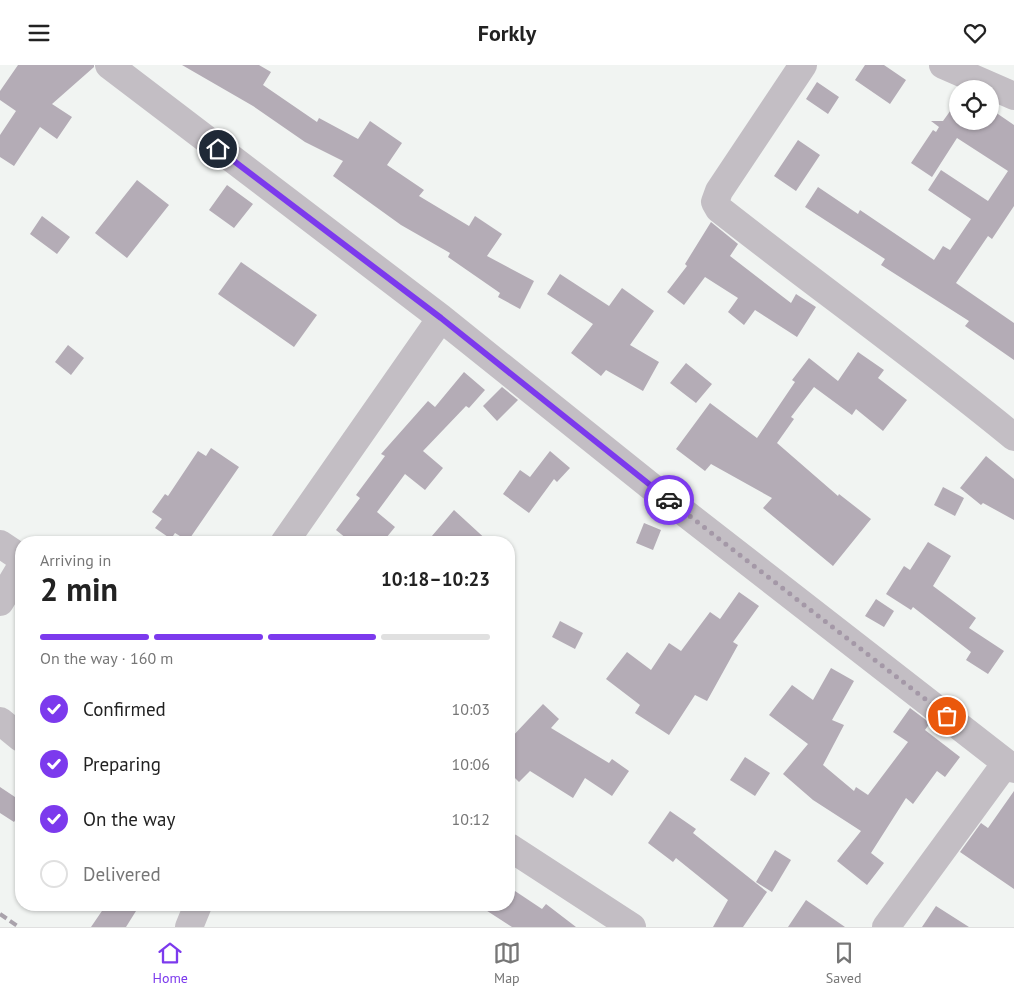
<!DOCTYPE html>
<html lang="en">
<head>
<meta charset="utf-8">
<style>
  :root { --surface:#fff; --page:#f6f6f6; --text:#222; --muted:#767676; --line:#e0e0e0; --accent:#7c3aed }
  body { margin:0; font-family:"PT Sans",sans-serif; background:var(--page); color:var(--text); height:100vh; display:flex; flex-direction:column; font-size:19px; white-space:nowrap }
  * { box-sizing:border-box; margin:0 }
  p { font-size:16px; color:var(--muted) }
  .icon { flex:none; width:28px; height:28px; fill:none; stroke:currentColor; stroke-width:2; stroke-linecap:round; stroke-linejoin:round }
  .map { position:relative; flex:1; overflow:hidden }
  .panel { position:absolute; left:15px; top:471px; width:500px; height:375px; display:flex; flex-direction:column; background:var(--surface); border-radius:20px; box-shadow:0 1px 4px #0004 }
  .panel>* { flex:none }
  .fabs { position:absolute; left:949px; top:15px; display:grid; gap:10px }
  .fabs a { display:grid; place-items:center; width:50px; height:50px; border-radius:50%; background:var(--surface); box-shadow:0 1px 4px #0004; font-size:25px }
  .pin { position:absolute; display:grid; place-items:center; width:42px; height:42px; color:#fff; margin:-21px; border:2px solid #fff; border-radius:50%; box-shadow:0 1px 5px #0007 }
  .courier { position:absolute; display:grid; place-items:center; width:50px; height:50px; margin:-25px; border:4px solid #7c3aed; border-radius:50%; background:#fff; color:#222; box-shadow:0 1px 6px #0007 }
  .summary em { font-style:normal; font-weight:700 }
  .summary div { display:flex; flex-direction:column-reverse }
  .summary { display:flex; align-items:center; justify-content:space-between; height:85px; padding:0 25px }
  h1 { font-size:32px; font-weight:700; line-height:38px }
  .bar { display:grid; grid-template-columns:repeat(4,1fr); gap:8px 5px; align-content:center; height:60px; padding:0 25px }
  .bar i { height:6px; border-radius:4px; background:var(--line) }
  .bar .on { background:var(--accent) }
  .bar p { grid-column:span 4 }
  ol { padding:0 25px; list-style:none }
  li { display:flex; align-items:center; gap:15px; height:55px }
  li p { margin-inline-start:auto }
  li .icon { padding:5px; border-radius:50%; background:var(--accent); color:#fff; stroke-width:4 }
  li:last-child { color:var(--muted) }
  li i { width:28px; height:28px; border:2px solid var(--line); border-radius:50% }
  header { display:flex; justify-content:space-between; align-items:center; height:65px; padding:0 25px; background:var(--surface); font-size:22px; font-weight:700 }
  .tab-bar { display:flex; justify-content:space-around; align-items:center; height:70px; border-top:1px solid var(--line); background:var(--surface); font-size:14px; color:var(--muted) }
  .tab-bar a { display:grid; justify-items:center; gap:2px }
  .tab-bar .on { color:var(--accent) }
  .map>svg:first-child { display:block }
  .building { fill:#b4acb6 }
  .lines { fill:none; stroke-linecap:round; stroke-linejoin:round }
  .minor { stroke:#c3bec4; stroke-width:28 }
  .rail { stroke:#a9a2ab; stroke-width:4; stroke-dasharray:8 4; stroke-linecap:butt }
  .done { stroke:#a498a7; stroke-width:5; stroke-dasharray:0 9 }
  .route { stroke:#7c3aed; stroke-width:6 }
</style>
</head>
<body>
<header><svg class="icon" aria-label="menu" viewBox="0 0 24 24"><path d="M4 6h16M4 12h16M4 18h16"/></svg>Forkly<svg class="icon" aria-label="heart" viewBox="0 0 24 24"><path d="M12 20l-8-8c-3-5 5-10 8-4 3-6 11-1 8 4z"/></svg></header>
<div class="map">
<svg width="1014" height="862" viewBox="0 0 1014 862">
  <rect width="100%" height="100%" fill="#f1f4f2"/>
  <!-- building -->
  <path class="building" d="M18,0H94V2L52,39L72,52L57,74L40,62L14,101L0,92V70L16,46L0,35V26Z
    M182,0H259L271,7L263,20L317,57L319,53L358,74L370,56L402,78L387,100L424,125L419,131L469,161L475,151L502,169L487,191L534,216L520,244L498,232L500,228L448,192L450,188L401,160L333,111L343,96L305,77L253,41Z
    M865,0H884L906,15L890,39L855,15Z
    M817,17L839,32L828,49L806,34Z
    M958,35V56H990L995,47L1014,60V141L992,174L988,171L956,218L1014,258V295L965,261L969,256L881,200L885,194L805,142L818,122L858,149L860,145L934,195L943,181L950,185L971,154L928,125L941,105L988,136L1008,106L957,73L932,112L911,98L933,65L936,67L939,62L931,56H943Z
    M798,75L820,90L796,126L774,111Z
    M137,115L169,140L127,193L95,168Z
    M227,120L253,139L234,163L209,145Z
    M42,151L70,172L57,189L30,169Z
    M711,157L738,179L730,191L791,238L796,229L816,242L797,272L755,245L744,260L728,247L738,233L705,212L684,240L667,227L687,201L685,199Z
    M241,197L317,250L294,282L218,229Z
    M560,209L609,241L622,223L654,246L630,280L659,297L643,326L606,305L601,311L571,288L593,259L547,229Z
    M68,280L84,293L71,310L55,297Z
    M858,287L884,305L878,313L907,335L883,366L856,344L852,350L814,322L791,352L794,354L777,378L838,431L839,429L871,454L833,501L763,443L772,433L711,399L705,406L676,384L710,338L757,373L795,317L792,315L809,293L838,316Z
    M686,298L712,319L696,338L670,318Z
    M464,307L485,325L469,343L466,341L423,386L443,403L425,425L405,409L377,447L395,462L382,478H352L336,465L360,433L356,430L385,391L381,389L428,336L435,342Z
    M502,322L518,335L497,356L483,341Z
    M211,383L239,402L188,476L175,468L171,474L155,463L162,454L152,447L165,429L168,431L198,386L206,391Z
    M550,386L570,403L557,417L554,414L529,448L503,429L520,405L530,412Z
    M986,391L1014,414V455L983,438L981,440L960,423Z
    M943,422L964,433L955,451L934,440Z
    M454,445L490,478H426Z
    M644,458L661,465L653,485L636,478Z
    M928,477L951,491L933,521L976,553L969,563L1004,586L988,609L966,595L971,587L913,542L911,545L886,529L904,501L910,505Z
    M739,527L759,541L733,577L738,580L707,636L695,630L669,670L635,648L640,640L606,614L627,587L651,605L669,578L681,586L710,547L720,554Z
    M876,534L894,546L884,562L865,551Z
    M560,556L583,568L575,584L552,572Z
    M831,603L854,616L832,655L844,660L823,700L854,726L856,722L868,730L908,677L893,667L910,643L930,658L925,665L960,692L945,712L937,706L913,739L906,733L871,788L884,798L867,820L837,796L861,766L813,735L783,709L808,679L769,650L792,620L813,635Z
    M543,639L559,654L551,663L609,698L612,694L629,706L612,731L585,713L573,733L530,706L519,717L509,707V675Z
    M745,692L770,708L755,731L730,715Z
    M0,722L21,736V746L14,757L0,748Z
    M1014,726V824L960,787L981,758L988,763Z
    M670,746L696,764L693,768L767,827L743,862H713L728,835L676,793L673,797L648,778Z
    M775,785L791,795L772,827L756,817Z
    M509,822L542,844L546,839L576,862H512L478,840H509Z
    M806,835L845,862H788Z
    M106,840H126L136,846L126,862H91Z
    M936,841L969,862H922Z"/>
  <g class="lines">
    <!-- minor -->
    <path class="minor" d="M109,0L441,253
      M803,0L719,126L715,137L719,144C817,221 918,293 1014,372
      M943,0L1014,31
      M284,478L441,253L663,431L1014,704
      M0,479L21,493
      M0,537L21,502
      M0,656L21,673
      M509,782L632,862
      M189,862L198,840
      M886,862L1006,698"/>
    <!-- rail -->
    <path class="rail" d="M0,849L19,862"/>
  </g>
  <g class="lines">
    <!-- done -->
    <path class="done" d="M669,435L947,651"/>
    <!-- route -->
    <path class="route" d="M218,84L441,253L669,435"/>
  </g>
</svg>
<div class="fabs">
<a><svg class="icon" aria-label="locate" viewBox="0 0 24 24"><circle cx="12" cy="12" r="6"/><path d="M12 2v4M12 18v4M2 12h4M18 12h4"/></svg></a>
</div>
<div class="pin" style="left:947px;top:651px;background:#ea580c"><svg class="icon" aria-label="bag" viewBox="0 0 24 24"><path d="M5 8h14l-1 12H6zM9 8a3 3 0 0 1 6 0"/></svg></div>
<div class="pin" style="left:218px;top:84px;background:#1f2937"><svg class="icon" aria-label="home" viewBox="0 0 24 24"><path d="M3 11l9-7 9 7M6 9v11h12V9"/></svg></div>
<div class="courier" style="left:669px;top:435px"><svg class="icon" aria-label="car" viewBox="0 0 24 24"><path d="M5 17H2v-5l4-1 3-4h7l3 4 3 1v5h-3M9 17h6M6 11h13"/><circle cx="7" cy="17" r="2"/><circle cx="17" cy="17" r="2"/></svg></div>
<section class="panel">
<div class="summary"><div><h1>2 min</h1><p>Arriving in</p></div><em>10:18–10:23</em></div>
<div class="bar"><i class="on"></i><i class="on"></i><i class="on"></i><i></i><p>On the way · 160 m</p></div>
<ol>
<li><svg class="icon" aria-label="check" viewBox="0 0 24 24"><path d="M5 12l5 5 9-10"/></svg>Confirmed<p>10:03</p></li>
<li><svg class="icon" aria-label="check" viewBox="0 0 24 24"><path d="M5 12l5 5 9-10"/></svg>Preparing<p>10:06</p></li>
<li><svg class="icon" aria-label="check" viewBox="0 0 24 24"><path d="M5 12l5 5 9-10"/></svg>On the way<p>10:12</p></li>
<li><i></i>Delivered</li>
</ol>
</section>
</div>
<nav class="tab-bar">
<a class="on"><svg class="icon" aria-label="home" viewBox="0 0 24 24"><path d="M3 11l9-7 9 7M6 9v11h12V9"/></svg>Home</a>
<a><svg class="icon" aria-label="map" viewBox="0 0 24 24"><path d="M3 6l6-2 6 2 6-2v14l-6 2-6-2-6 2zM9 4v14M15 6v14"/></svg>Map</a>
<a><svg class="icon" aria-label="saved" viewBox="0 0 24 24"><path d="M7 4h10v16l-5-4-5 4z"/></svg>Saved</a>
</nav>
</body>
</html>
